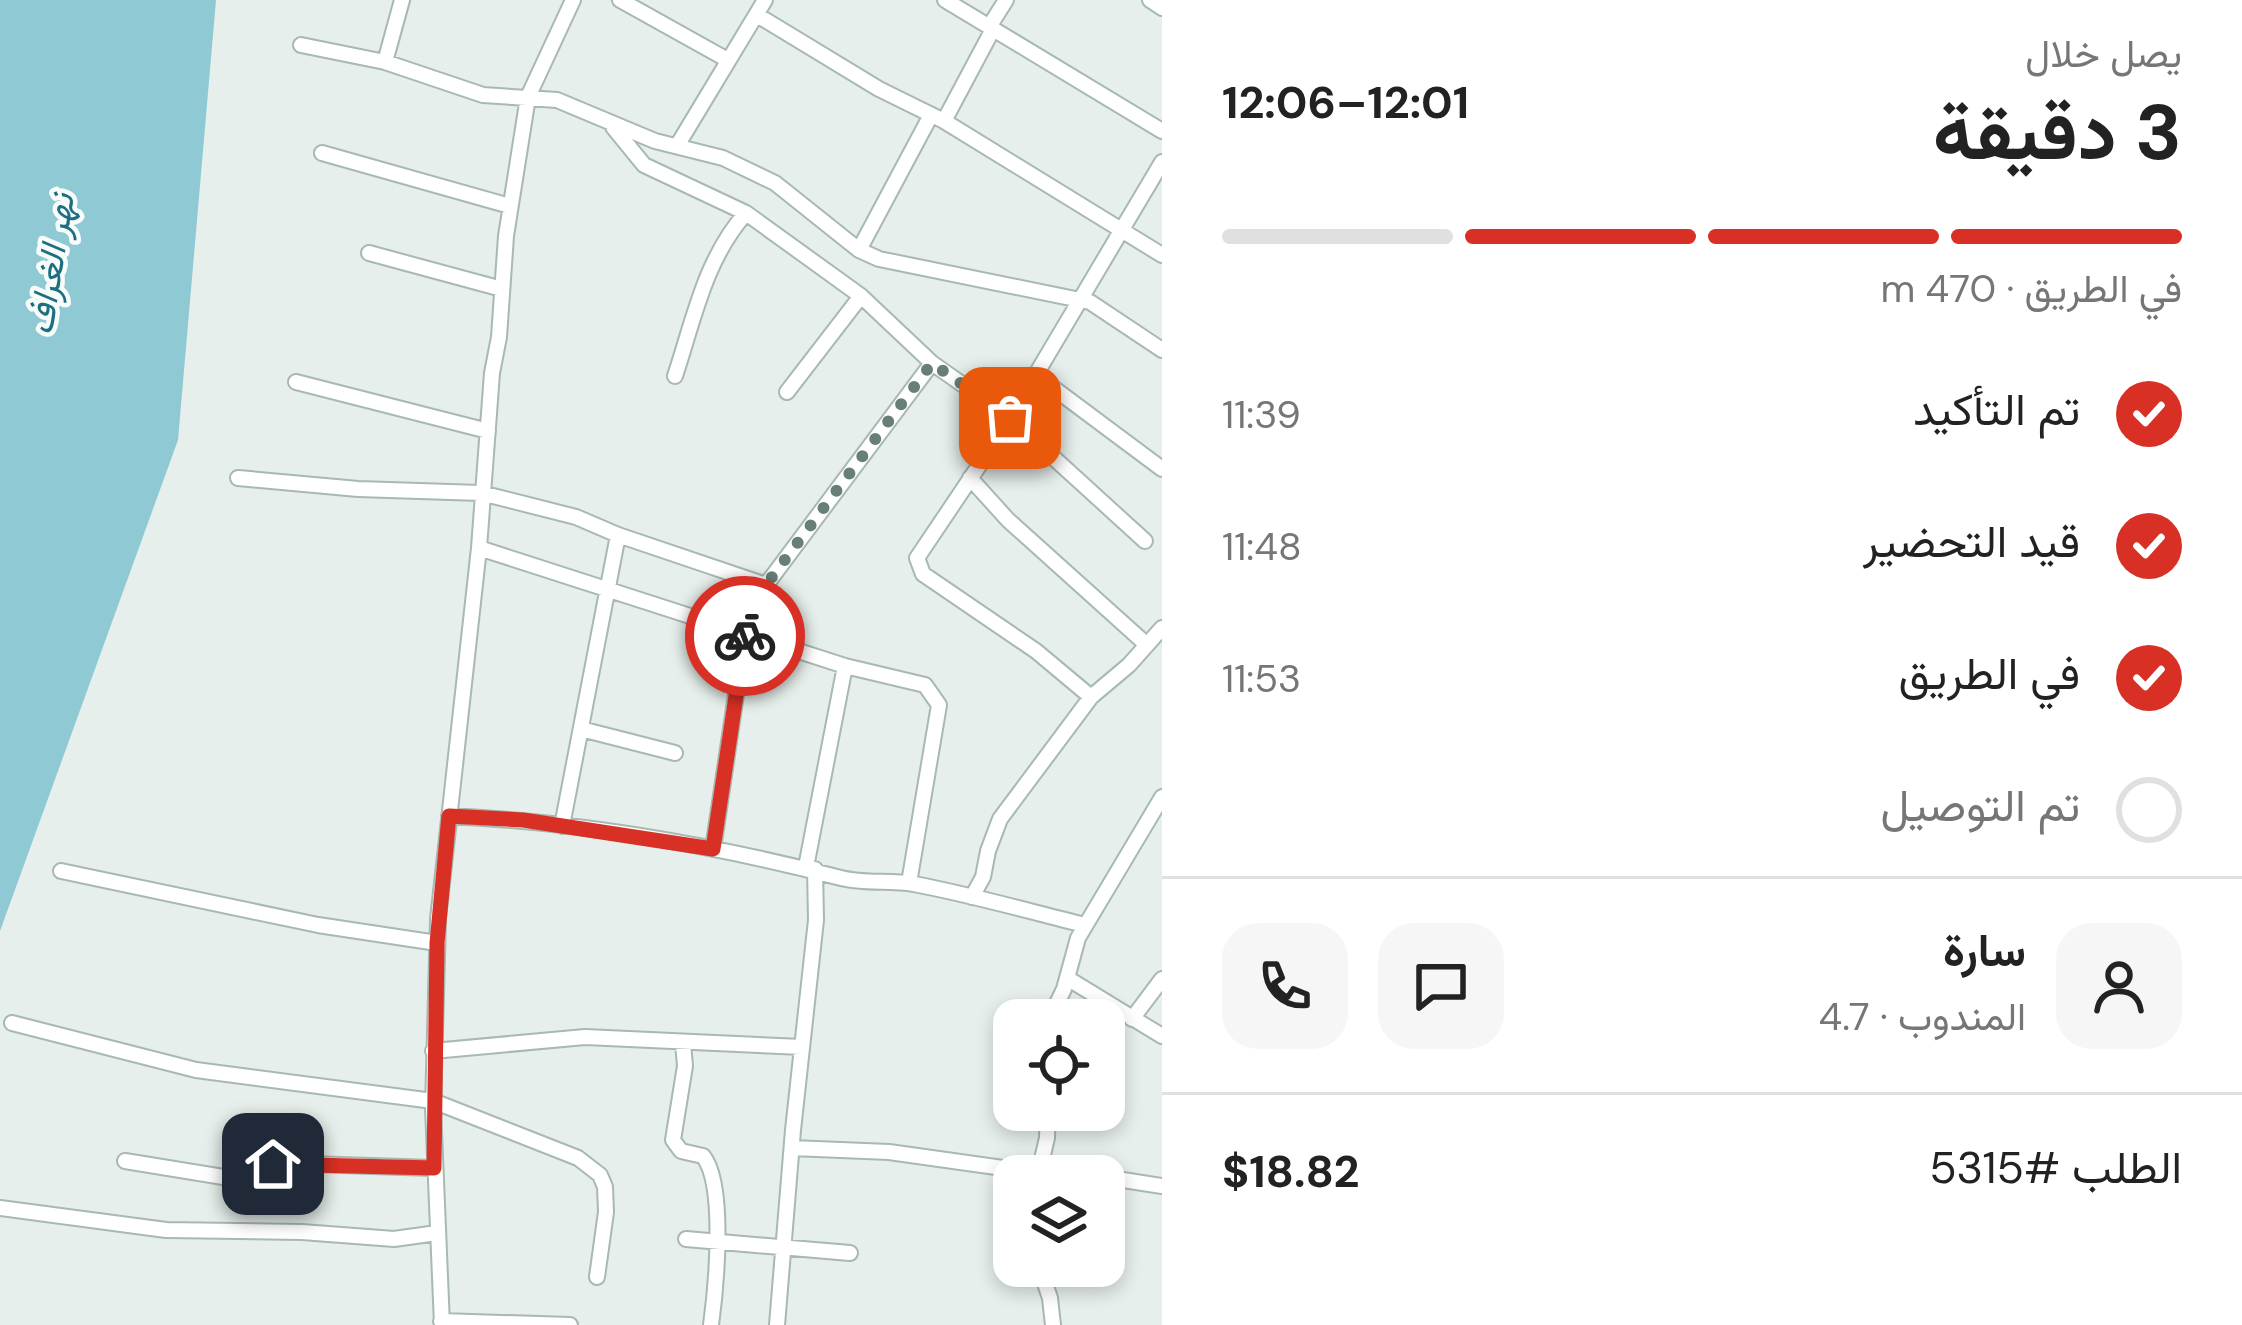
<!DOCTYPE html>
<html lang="ar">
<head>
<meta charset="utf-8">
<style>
  :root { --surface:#fff; --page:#f6f6f6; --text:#222; --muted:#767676; --line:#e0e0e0; --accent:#d93025 }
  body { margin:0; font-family:"DM Sans",Vazirmatn,sans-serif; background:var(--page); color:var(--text); direction:rtl; height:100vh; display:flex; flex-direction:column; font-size:45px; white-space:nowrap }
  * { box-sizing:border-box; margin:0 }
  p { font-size:39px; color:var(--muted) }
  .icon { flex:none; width:66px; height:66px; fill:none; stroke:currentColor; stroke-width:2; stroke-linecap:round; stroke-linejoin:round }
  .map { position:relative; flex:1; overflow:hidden; direction:ltr }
  .drawer { display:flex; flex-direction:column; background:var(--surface); width:1080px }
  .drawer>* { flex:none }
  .controls { position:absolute; left:993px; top:999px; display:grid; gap:24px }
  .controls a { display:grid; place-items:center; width:132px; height:132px; border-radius:24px; background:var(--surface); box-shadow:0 6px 18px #0003; font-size:60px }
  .pin { position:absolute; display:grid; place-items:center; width:102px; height:102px; color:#fff; margin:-51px; border-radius:24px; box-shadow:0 6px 18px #0006 }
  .courier { position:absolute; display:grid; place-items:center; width:120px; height:120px; margin:-60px; border:9px solid #d93025; border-radius:50%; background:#fff; color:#222; box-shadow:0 3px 15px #0007 }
  .overview em { font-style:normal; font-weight:700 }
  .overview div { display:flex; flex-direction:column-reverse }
  .overview { display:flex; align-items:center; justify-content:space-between; height:204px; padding:0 60px }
  h1 { font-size:78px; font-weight:700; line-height:90px }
  .bar { display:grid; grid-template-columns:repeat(4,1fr); gap:18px 12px; align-content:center; height:144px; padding:0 60px }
  .bar i { height:15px; border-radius:9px; background:var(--line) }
  .bar .active { background:var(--accent) }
  .bar p { grid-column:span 4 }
  .line { display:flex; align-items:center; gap:30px; padding:0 60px; border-top:3px solid var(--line) }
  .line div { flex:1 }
  .round { display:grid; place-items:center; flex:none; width:126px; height:126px; border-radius:36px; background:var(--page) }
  ol { padding:0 60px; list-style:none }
  li { display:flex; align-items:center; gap:36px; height:132px }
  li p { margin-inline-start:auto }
  li .icon { padding:12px; border-radius:50%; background:var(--accent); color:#fff; stroke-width:4 }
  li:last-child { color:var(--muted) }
  li i { width:66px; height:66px; border:6px solid var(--line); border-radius:50% }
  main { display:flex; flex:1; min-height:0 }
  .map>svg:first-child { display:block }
  .water { fill:#8ec9d4 }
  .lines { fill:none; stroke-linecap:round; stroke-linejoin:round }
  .minor-casing { stroke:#a8b8b2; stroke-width:18 }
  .minor { stroke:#fff; stroke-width:14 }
  .done { stroke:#687f78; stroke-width:12; stroke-dasharray:0 21.6 }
  .route { stroke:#d93025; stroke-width:15 }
  .labels { text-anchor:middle; stroke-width:9; stroke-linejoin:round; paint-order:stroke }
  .water-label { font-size:36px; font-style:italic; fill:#1c6f80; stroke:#f7fbf9 }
</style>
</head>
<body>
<main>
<section class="drawer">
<div class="overview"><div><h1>3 دقيقة</h1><p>يصل خلال</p></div><em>12:01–12:06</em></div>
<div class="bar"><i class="active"></i><i class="active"></i><i class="active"></i><i></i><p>في الطريق · 470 m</p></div>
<ol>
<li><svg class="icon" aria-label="check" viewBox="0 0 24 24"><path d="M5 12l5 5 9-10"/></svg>تم التأكيد<p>11:39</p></li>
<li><svg class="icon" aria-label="check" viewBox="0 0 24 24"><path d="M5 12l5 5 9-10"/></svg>قيد التحضير<p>11:48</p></li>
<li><svg class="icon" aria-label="check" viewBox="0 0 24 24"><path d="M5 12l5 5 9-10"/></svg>في الطريق<p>11:53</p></li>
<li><i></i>تم التوصيل</li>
</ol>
<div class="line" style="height:216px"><a class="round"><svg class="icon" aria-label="person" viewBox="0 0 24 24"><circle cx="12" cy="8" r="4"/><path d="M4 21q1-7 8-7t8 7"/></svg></a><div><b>سارة</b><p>المندوب · 4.7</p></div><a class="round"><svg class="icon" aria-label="chat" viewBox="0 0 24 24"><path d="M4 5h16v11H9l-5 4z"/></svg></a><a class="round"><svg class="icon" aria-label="phone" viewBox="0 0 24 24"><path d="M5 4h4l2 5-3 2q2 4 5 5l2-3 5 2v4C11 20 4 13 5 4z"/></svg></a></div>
<div class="line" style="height:156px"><div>الطلب #5315</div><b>$18.82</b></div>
</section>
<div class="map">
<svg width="1162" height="1325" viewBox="0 0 1162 1325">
  <rect width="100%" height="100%" fill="#e6efeb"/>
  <!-- water -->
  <path class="water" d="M0,0H216L178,440L0,931Z"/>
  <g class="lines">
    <!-- minor casing -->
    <g class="minor-casing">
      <path id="minor" d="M620,0L726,59
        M945,0L1162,131
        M1150,0L1162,8
        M757,15L879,89L944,121L1162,255
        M989,27L1006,0
        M301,45L385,62L483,95L557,100L655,141L723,158L775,183L859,250L879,259L1090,302L1162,350
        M385,62L402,0
        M944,121L993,29
        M613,127L644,165L746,213L861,296L932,363L1010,418L1145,541
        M677,146L765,0
        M322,153L510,206
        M859,250L931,115
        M369,253L502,289
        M1036,375L1162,469
        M675,376C694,319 705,259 746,213
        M296,382L488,431
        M787,392L861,296
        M238,478L358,489L481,493L576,517L618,535L562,826
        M970,478L1008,520L1147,645
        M618,535L766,585
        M479,548L845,666L925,685L939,705L909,883
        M1091,697L1036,651L923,574L917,558L1003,430L1162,162
        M581,729L675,753
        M449,816C581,822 713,845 841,878C864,884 890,880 914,884C972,895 1028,911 1085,925
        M713,849L745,634L766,585L932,363
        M806,867L845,666
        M61,871L318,925L437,943
        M972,897L983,877L988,851L1000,819L1091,697L1129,665L1162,628
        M1067,978L1162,1036
        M1132,1019L1162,979
        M1049,1020L1064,989L1078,938L1162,797
        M12,1023L196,1070L433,1101L578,1158L600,1175L605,1187L606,1212L597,1277
        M683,1043L685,1066L673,1140L681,1151L703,1156C726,1184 716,1288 711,1325
        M433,1051L585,1037L802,1047
        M792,1148L889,1152L1038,1173L1098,1176
        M125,1161L254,1182L264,1179L270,1166L278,1163L434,1168
        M1038,1176L1047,1138L1048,1110
        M1104,1177L1162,1186
        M0,1208L166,1230L302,1232L394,1239L437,1233
        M686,1239L850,1253
        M1039,1266L1050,1298L1053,1325
        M441,1321L570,1325
        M442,1325L433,1108L438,919L479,548L492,373L499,337L506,236L528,97L573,0
        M777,1325L793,1130L816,920L815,869"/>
    </g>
    <!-- minor -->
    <use href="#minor" class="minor"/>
  </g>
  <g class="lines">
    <!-- done -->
    <path class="done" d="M745,636L766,585L932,363L1010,418"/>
    <!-- route -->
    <path class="route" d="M273,1164L434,1168L437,943L449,816L523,820L713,849L745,636"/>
  </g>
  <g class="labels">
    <!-- water labels -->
    <g class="water-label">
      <text transform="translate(50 264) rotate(-81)" y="13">نهر الغراف</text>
    </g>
  </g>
</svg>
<div class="controls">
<a><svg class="icon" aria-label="locate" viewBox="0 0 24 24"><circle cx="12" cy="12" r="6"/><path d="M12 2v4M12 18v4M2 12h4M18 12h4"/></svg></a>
<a><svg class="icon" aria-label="layers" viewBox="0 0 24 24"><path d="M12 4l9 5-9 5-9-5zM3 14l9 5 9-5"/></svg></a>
</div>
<div class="pin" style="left:1010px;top:418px;background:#ea580c"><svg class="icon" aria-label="bag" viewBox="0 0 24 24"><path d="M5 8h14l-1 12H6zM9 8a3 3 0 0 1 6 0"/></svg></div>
<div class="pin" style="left:273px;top:1164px;background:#1f2937"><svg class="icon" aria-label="home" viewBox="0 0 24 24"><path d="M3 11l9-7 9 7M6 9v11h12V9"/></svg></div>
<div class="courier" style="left:745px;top:636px"><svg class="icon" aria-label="bike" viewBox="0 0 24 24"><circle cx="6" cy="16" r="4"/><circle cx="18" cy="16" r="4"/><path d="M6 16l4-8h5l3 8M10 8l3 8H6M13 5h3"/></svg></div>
</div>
</main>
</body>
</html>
